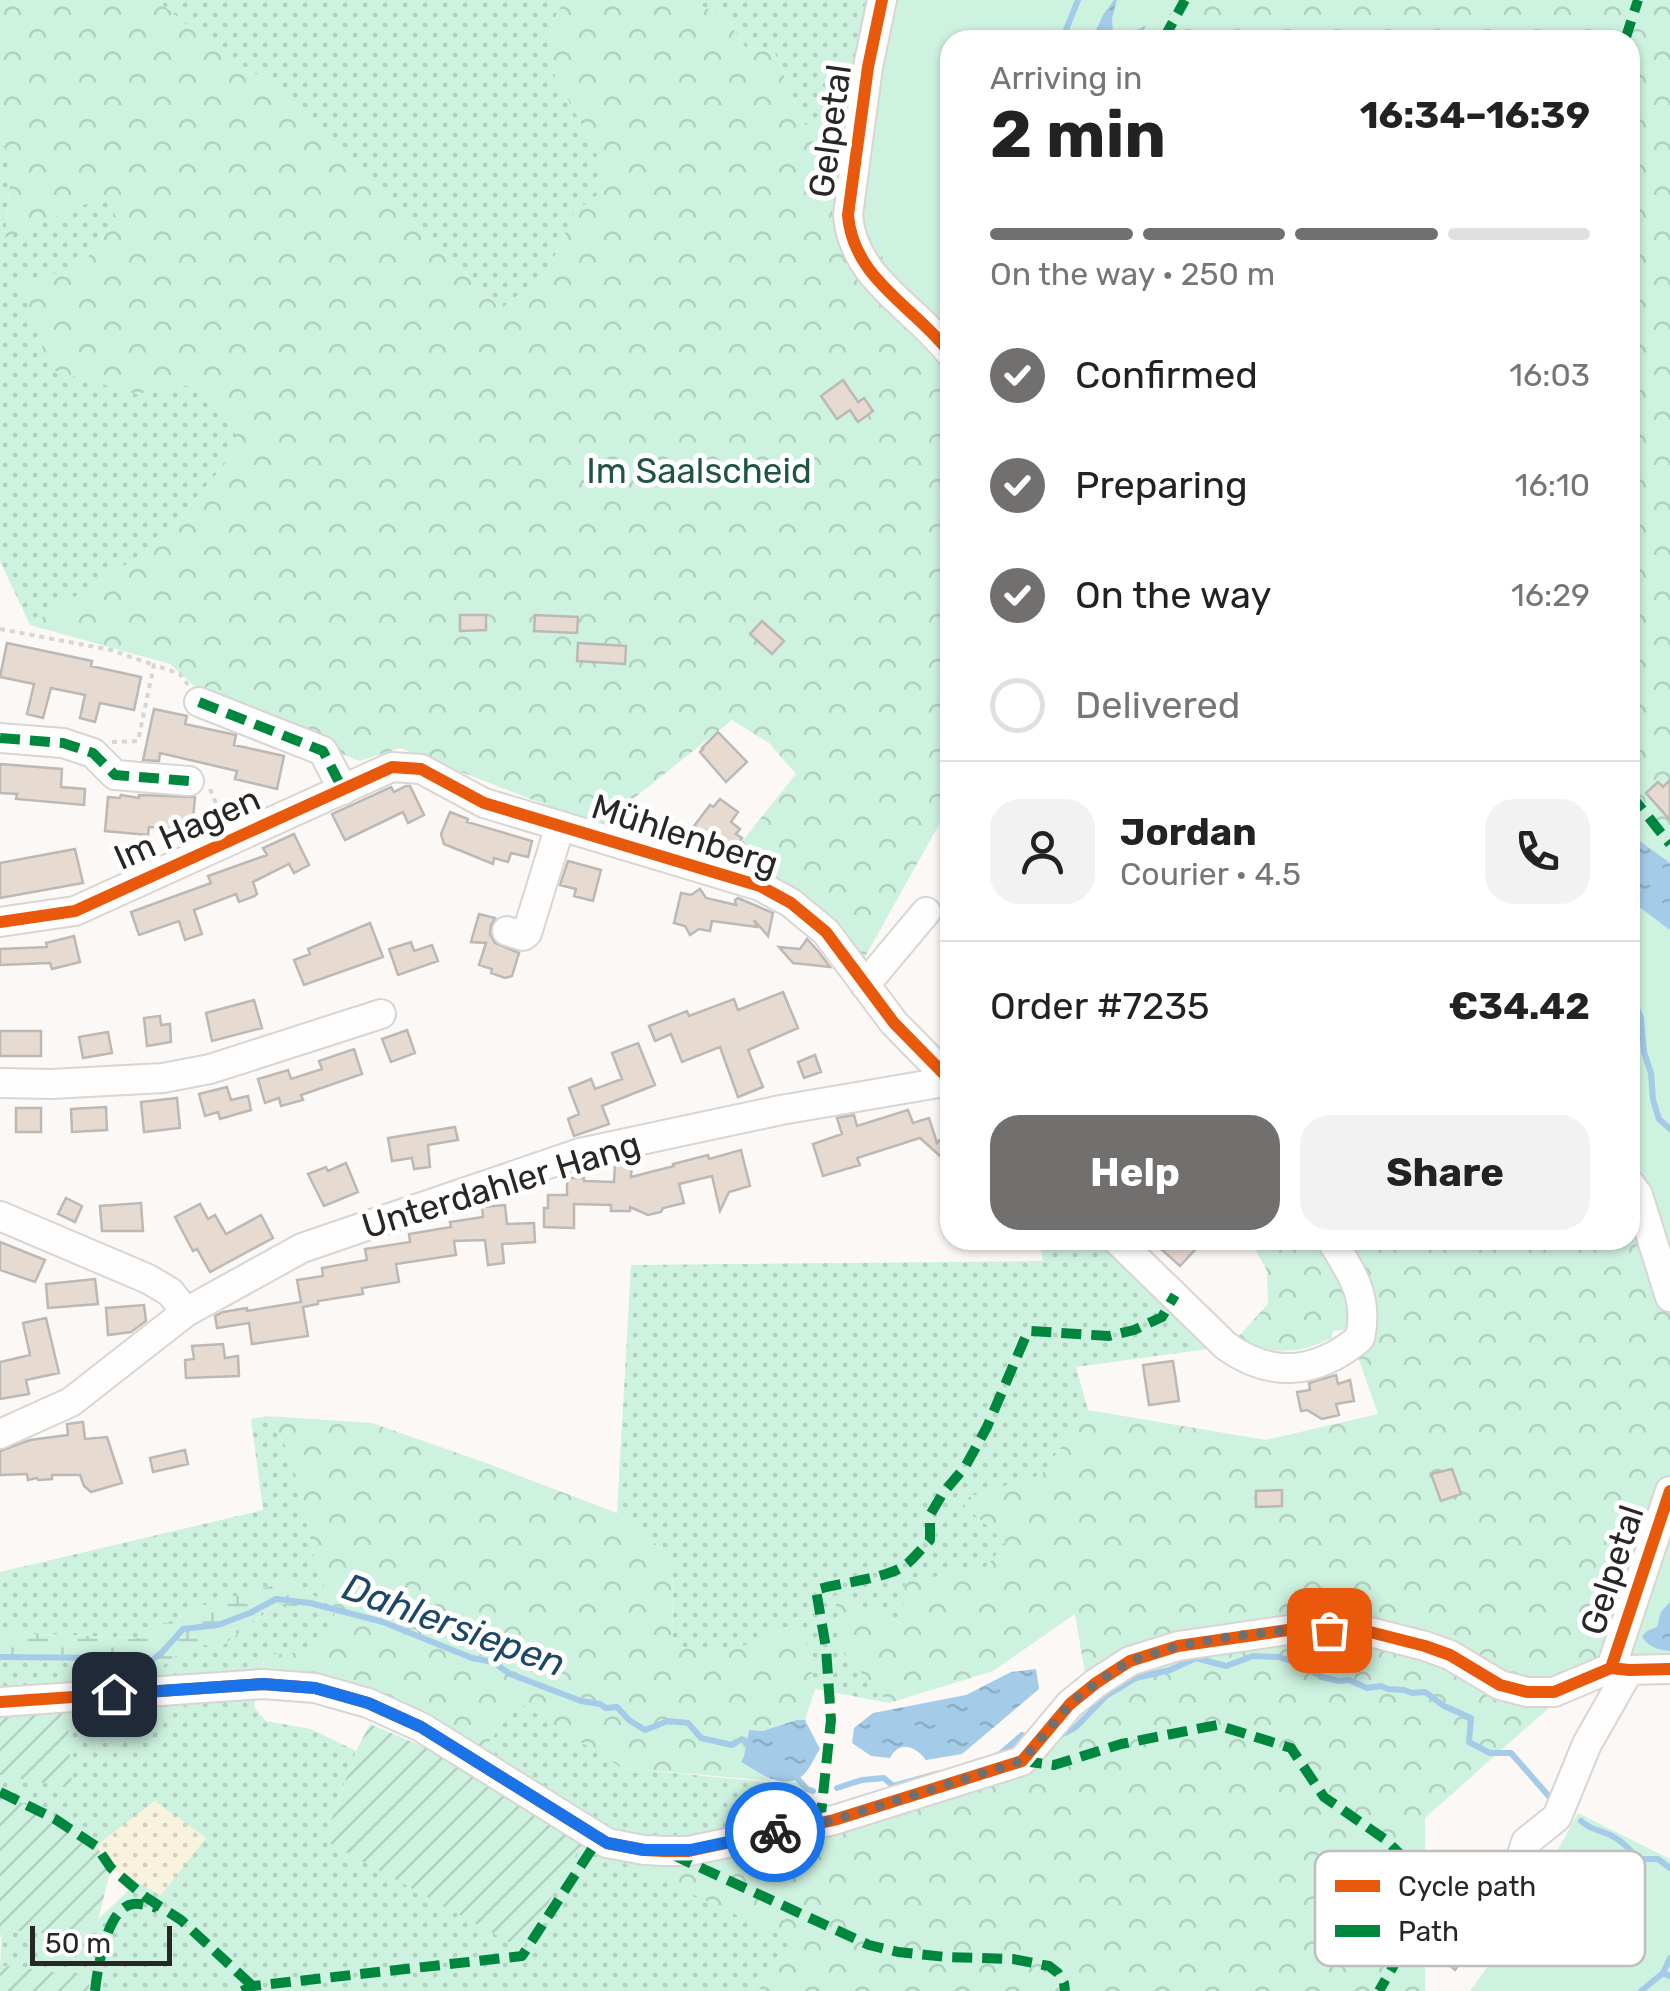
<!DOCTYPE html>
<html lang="en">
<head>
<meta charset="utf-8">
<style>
  :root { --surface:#fff; --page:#f2f2f2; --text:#222; --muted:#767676; --line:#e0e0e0; --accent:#72706e }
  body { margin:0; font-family:Rubik,sans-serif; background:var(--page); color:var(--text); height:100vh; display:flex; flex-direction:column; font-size:38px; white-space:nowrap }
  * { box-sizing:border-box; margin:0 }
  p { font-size:32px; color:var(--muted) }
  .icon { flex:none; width:55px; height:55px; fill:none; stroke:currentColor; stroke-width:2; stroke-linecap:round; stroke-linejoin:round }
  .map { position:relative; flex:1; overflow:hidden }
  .drawer { position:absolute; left:940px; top:30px; width:700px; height:1220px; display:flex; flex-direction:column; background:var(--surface); border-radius:30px; box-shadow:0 2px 8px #0004 }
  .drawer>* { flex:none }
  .scale { position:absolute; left:30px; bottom:25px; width:142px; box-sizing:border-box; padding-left:10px; border:5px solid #292725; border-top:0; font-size:28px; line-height:35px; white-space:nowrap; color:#292725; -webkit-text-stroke:8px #fff; paint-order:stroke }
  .pin { position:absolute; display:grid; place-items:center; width:85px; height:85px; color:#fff; margin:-42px; border-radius:20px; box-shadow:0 5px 15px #0006 }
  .courier { position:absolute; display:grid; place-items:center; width:100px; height:100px; margin:-50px; border:8px solid #1a73e8; border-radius:50%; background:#fff; color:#222; box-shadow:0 2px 12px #0007 }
  .summary em { font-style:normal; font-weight:700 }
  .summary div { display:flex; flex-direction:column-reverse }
  .summary { display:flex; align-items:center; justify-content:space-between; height:170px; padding:0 50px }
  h1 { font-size:65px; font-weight:700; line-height:75px }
  .bar { display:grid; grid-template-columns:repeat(4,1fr); gap:15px 10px; align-content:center; height:120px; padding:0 50px }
  .bar i { height:12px; border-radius:8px; background:var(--line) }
  .bar .on { background:var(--accent) }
  .bar p { grid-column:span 4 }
  .line { display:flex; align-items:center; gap:25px; padding:0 50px; border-top:2px solid var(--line) }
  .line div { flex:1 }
  .round { display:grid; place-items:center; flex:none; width:105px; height:105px; border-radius:30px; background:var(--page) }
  ol { padding:0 50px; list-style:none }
  li { display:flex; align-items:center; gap:30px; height:110px }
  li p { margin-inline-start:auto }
  li .icon { padding:10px; border-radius:50%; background:var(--accent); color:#fff; stroke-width:4 }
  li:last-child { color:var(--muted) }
  li i { width:55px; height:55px; border:5px solid var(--line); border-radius:50% }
  .button { display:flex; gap:20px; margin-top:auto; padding:20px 50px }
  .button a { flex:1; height:115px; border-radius:30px; background:var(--accent); color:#fff; font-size:40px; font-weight:700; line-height:115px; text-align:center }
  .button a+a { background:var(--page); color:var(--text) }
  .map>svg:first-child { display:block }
  .grass { fill:url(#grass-dots) }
  .forest { fill:url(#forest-crowns) }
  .wetland { fill:url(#wetland-marsh) }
  .sand { fill:url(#sand-dots) }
  .park { fill:#cef2e0 }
  .garden { fill:url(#garden-furrows) }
  .water { fill:url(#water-ripples) }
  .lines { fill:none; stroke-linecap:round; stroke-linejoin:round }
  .stream { stroke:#a4cbe8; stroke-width:6 }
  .building { fill:#e7dad1; stroke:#bbb8b6; stroke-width:2.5 }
  .minor-casing { stroke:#d8d5d3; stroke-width:32 }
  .path { stroke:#d7d6d6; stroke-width:4; stroke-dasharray:5 5; stroke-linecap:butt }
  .minor { stroke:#fefefe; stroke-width:28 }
  .quiet { stroke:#00873e; stroke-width:10; stroke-dasharray:20 10; stroke-linecap:butt }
  .cycleway-casing { stroke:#fff; stroke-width:19 }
  .cycleway { stroke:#e8590c; stroke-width:12 }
  .done { stroke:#72706e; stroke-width:10; stroke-dasharray:0 18 }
  .route { stroke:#1a73e8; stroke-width:12 }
  .labels { text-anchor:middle; stroke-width:10; stroke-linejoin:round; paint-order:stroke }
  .street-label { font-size:35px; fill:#292725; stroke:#fff }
  .park-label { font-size:35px; fill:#1f5641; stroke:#fff }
  .water-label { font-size:38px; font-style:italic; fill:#1d4865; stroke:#fff }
  .key { fill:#fff; stroke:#bfbebe; stroke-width:2.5 }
  .key-label { font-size:28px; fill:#292725 }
</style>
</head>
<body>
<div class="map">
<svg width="1670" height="1991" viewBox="0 0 1670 1991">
  <defs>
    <pattern id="grass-dots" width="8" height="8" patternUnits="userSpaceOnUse" patternTransform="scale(2.5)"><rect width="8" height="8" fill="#cef2e0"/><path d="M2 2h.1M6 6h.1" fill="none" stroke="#b1d0c0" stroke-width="1.8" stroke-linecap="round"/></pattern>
    <pattern id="forest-crowns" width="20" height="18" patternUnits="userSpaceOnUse" patternTransform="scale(2.5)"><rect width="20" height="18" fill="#cef2e0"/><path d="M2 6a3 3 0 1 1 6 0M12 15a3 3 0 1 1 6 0" fill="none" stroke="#b1d0c0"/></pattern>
    <pattern id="wetland-marsh" width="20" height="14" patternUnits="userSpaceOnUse" patternTransform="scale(2.5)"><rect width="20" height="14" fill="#cef2e0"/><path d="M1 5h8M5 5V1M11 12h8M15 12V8" fill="none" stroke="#b1d0c0"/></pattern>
    <pattern id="sand-dots" width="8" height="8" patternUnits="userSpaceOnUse" patternTransform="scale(2.5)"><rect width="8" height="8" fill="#f9f3dd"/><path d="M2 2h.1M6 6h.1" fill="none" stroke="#d5d0be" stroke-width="1.8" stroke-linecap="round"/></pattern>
    <pattern id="garden-furrows" width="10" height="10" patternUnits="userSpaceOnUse" patternTransform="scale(2.5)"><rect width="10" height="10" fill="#cef2e0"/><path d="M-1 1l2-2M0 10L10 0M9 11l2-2" fill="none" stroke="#b1d0c0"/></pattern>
    <pattern id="water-ripples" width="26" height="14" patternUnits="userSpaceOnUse" patternTransform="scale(2.5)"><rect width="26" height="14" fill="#a4cbe8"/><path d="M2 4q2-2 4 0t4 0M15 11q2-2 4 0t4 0" fill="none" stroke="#8daec7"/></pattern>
  </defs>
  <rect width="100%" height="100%" fill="#fbf8f5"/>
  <!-- grass -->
  <path class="grass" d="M157,0H564L551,26L547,61L594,147L602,167L604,190L575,212L548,271L501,309L277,88L211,45Z
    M691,0H1056L950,40L906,247L842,205L804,124L774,51L745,47L726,19Z
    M0,133L11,170L5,237L105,196L117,218L80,267L136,394L194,384L243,443L154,547L30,625L0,561Z
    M1076,1240H1106L1215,1348L1076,1367L1088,1410L1041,1475L959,1500L1006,1543L985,1568L906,1582L903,1624L835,1596L844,1654L889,1703L815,1689L802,1622L726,1653L673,1646L672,1557L617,1513L631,1265L1043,1261L1041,1250Z
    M267,1416L290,1453L318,1572L336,1612L315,1651L265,1655L254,1707L266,1721L311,1729L356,1751L324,1840L473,1768L516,1700L622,1768L767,1782H803L812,1812L792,1940L758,1991H87L0,1966L2,1929L80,1937L137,1882L161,1895L155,1801L96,1846L0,1792V1775L72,1787L0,1696V1659L88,1662L134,1669L160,1668L175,1656L196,1646L215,1644L222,1646L277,1604L335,1611L292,1580L198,1607L138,1638L13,1633L0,1647V1572L263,1510L251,1419Z"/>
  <!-- forest -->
  <path class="forest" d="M0,0H157L211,45L277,88L501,309L548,271L575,212L604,190L602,167L594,147L547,61L551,26L564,0H691L726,19L745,47L774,51L804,124L840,132L847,155L842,205L906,247L950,288V810H947L860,966L720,869L796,774L769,743L732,720L599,826L400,748L359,761L203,694L170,664L30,625L154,547L243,443L194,384L136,394L49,369L22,282L80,267L117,218L105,196L5,238L11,170L0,133Z
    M1056,0H1670V1654L1607,1656L1425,1818V1991H758L791,1940L605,1854L706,1843L1012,1755L1088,1692L1075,1614L993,1671L889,1703L844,1654L834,1595L902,1624L905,1582L985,1568L1006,1543L959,1500L1041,1475L1088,1410L1266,1440L1378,1414L1357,1354L1356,1328L1333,1331L1331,1338C1300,1355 1268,1355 1237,1338L1268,1304L1267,1271L1250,1240H1630V40H1027Z
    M267,1416L372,1423L486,1463L617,1513L672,1557L673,1646L726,1653L802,1622L815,1689L805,1720L763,1731L749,1730L744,1756L741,1762L773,1781L622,1768L516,1701L476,1762L435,1736L260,1682L265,1655L315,1651L336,1612L318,1572L290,1453Z"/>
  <!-- wetland -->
  <path class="wetland" d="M292,1580L336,1612L277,1604L222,1646L215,1644L196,1646L175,1656L160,1668L147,1669L88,1662L0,1659V1647L13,1633L138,1638L198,1607Z"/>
  <!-- sand -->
  <path class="sand" d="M155,1801L206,1838L161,1895L111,1868L96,1846Z"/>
  <!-- park -->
  <path class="park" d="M893,0H1178L1155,40H950V332L897,279L863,227L866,206V136Z
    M1630,799L1670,853V1267L1648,1190L1630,1167Z
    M1670,1528V1657H1640L1625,1646Z
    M1578,1813L1670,1859V1991H1470L1513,1931Z"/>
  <!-- garden -->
  <path class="garden" d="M67,1705L72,1788L0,1775V1711Z
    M370,1724L473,1768L584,1841L522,1949L324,1840L356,1751Z
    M0,1792L55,1819L96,1846L111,1868L98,1920L80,1937L3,1929L0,1939Z
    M0,1965L91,1977L88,1991H0Z"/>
  <!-- water -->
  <path class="water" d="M1114,0H1117L1112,18L1113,31L1121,36L1146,26L1138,40H1092L1103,15Z
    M1630,834L1670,863V930L1630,900Z
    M1670,1602V1651C1659,1650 1647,1647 1642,1636L1647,1631L1657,1627L1661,1612Z
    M1036,1669L1039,1689L962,1754L926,1760C916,1747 900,1739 890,1758L871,1756L852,1743L854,1728L873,1713L966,1695L1011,1672Z
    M797,1720H805L820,1749C814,1758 809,1771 801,1777C782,1791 757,1771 741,1762L744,1756L749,1730L763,1731Z"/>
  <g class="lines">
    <!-- stream -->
    <path class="stream" d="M1062,40L1078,0
      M1630,992L1641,1018L1644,1052L1651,1073L1653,1100L1659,1119L1670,1129
      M0,1657L111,1658C146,1678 161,1653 183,1629L218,1625L250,1613L276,1599L310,1603L383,1622L472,1658L493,1662L510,1674L581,1701L600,1704L606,1708L617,1707L629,1720L645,1730L668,1721L688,1723L701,1738L732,1745L742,1739L750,1744
      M1057,1737L1076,1727L1106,1696L1136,1678L1170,1670L1196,1658L1226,1666L1253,1656L1279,1657L1297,1663L1322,1677L1339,1681L1349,1680L1367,1688L1381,1686L1388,1689L1404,1690L1412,1693L1425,1692L1444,1706L1471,1718L1469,1742L1490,1753H1511L1554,1802
      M995,1756L1000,1754L1022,1735
      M793,1774L807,1789L813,1791
      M837,1788L862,1780L884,1778L893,1786L940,1773
      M1581,1821C1590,1830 1601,1830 1612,1836C1623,1841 1630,1850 1639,1859H1658L1670,1868
      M1663,1973L1670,1958
      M1641,1991L1663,1973L1670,1976"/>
  </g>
  <!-- building -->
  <path class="building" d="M843,380L858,402L864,398L873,411L858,422L850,410L837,419L821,396Z
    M460,615H486V630L460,631Z
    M535,615L578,617L577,633L534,631Z
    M762,621L784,641L772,654L750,634Z
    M7,643L92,661L91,666L141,677L134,710L100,703L95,722L80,718L85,695L51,688L43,718L27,714L34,684L0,677Z
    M578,643L626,646L625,664L577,661Z
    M154,709L187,716L185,724L236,735L234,745L284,756L277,789L235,779L237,771L160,753L159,761L143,760Z
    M718,732L747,762L726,782L700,752L703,749L702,748Z
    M0,764L62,769L61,787L85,789L84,805L16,799L17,794L0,793Z
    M1670,780V820L1646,793L1658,782L1663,787Z
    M406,786H410L424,815L408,823L403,812L345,840L332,814L391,787L394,792Z
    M121,795L139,798V795L195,797L192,830L149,827L148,835L105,831L108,797L120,798Z
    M720,799L738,812L731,822L740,829L736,834L742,838L729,856L714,845L716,842L694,826L710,805L713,807Z
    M450,812L468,819L467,822L532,841L528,857L511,853L508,862L494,858L493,864L444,844L441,834Z
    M294,834L309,865L294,873L289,864L253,882L257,894L255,896L239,902L236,894L194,910L202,934L185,940L179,921L139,935L131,912L211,883L208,876L267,855L263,848Z
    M75,849L83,883L0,898V863Z
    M568,861L601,870L593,901L574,896L576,889L560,885Z
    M700,889L706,898L736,905L735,900L738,898L773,913L768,936L754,920L757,927L712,921L710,931L699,929L690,935L685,926L674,923L681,893L691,895Z
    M479,914L495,918L491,925L490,934L495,943L519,953L512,976L505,978L491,973L492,969L479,965L486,943L471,942Z
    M370,923L383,957L304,985L294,960L310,954L308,949Z
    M74,936L80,962L52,969L50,963L0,965V949L47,947L46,943Z
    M807,939L818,951L830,967L793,963L779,947L800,949Z
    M411,942L414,951L432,945L438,961L398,975L389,949Z
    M783,992L798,1028L748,1050L763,1087L738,1097L720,1047L682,1062L671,1034L655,1041L649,1026L687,1011L689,1016L734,999L738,1010Z
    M254,1000L262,1028L212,1041L206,1013Z
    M160,1016L161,1025L170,1024L171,1042L147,1046L144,1018Z
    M407,1030L415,1053L391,1062L382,1039Z
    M0,1031H41V1056H0Z
    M108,1032L112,1053L83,1058L79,1037Z
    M638,1043L655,1085L602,1106L609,1124L574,1136L568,1119L579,1114L569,1088L591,1079L595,1089L622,1079L612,1053Z
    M354,1049L362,1074L301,1095L303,1100L281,1106L279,1098L265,1103L258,1079L288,1070L291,1079L322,1069L319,1061Z
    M815,1055L821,1072L804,1078L798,1062Z
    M227,1087L231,1100L248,1096L251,1110L220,1119L218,1112L205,1116L199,1094Z
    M177,1098L180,1128L144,1132L141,1102Z
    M106,1107L107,1130L72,1132L71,1109Z
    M16,1108H41V1132H16Z
    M908,1110L913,1123L929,1118L937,1143L950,1130V1165L920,1138L857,1158L860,1165L823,1176L813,1144L842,1134L837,1118L854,1115L857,1126Z
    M455,1127L458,1140L428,1145L430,1167L414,1169L412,1158L392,1161L388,1138Z
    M741,1150L750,1186L729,1192L720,1211L712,1176L679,1184L684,1203L663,1208L661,1212L648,1215L630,1207V1211H611V1205L574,1204V1228L544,1227V1208H548V1195H567V1178H584V1181L614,1182L615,1164L632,1160L631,1177L674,1166L673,1164L708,1155L709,1159Z
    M346,1163L358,1192L324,1206L308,1174L326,1167L328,1171Z
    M66,1198L82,1206L75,1222L58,1214Z
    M141,1203L143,1231H102L100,1206Z
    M200,1204L208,1219L215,1215L226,1234L261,1215L273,1238L210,1272L197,1249L193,1251L175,1217Z
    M505,1205L507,1224L534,1223L535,1242L502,1244L504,1263L488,1265L485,1240L454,1241L456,1255L396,1264L399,1282L362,1288L363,1294L318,1301V1304L303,1307L308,1336L252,1344L249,1323L217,1328L215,1316L223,1312L247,1308V1311L301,1302L297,1280L323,1276L322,1268L367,1260L365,1249L410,1242L409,1234L451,1227L450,1222L483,1217L482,1207Z
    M1151,1240H1204L1180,1266Z
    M0,1242L45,1260L35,1282L0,1270Z
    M95,1279L98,1304L48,1308L46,1284Z
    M144,1305L146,1321L131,1332L108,1335L106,1308Z
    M46,1318L59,1373L26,1380L29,1394L0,1399V1362L30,1355L23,1323Z
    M223,1344L225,1358L238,1356L239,1376L186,1378L185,1360L194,1359L192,1346Z
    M1173,1361L1179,1401L1149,1405L1143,1365Z
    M1336,1375L1338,1384L1350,1380L1354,1401L1336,1404L1339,1415L1322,1419L1307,1410L1301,1411L1297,1392L1310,1390L1309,1383Z
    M83,1422L85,1439L107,1437L122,1483L91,1492L84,1486L80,1475H52V1479L38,1480L37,1478L28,1480L27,1474L0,1475V1451L30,1440L68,1435L67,1424Z
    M185,1450L188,1464L153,1472L150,1458Z
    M1452,1469L1461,1494L1441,1501L1431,1474Z
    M1282,1490V1506L1256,1507V1491Z
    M1457,1941L1470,1950L1455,1970L1443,1960Z"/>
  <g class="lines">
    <!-- minor casing -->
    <g class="minor-casing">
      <path id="minor" d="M882,0L868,67L848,215C853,279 914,306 950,353
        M199,702L323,751L343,790
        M0,738L63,743L93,753L115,775L189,781
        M0,922L75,911L392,767L421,769L484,803L760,886L791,903L826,932L894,1023L950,1080
        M507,931L523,936L527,933L560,826
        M865,985L926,912
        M0,1083L51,1084L163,1078L210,1069L381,1014
        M1630,1184L1638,1195L1670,1297
        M0,1216L148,1279L170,1292L186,1312
        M1117,1240L1226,1346C1272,1379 1317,1374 1360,1338C1369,1297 1352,1273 1331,1240
        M0,1434L71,1402L186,1312L302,1248L580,1153L781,1110L950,1081
        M1611,1668L1670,1491
        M0,1702L263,1684L315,1688L368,1703L421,1727L607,1843L644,1850L664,1851H689L834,1820L1022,1761L1070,1704L1096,1683L1130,1661L1178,1646L1288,1630L1370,1632L1425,1646L1450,1655L1500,1685L1527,1692H1554L1611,1668L1629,1670L1670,1669
        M1500,1919L1526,1842L1557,1817L1587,1744L1629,1670"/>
    </g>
    <!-- path -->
    <path class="path" d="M0,629L111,650L154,665
      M112,742L138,741L154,665L180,674L188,685
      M210,789L222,817"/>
    <!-- minor -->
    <use href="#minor" class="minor"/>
    <!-- quiet -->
    <path class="quiet" d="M1163,40L1185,0
      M1625,40L1638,0
      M199,702L323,751L343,790
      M0,738L63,743L93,753L115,775L189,781
      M1630,794L1670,844
      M1022,1761L1054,1765L1121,1744L1217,1725L1291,1748L1324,1797L1386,1840L1414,1868L1409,1939L1379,1991
      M0,1792L55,1819L96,1846L111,1868L144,1896L181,1920L258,1991
      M820,1823L831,1720L826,1648L816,1590C841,1582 889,1579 908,1563C916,1556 923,1547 930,1540V1515L943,1493L965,1467L987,1427L1025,1338L1030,1331L1109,1336L1134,1330L1162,1317L1175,1295
      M673,1855L869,1945L898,1952L946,1957L1013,1959L1049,1966L1058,1973L1064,1983L1065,1991
      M95,1991C97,1970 107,1907 133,1904C140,1903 150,1906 157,1908
      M242,1991L253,1986L522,1956L599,1838"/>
    <!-- cycleway casing -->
    <g class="cycleway-casing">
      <path id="cycleway" d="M882,0L868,67L848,215C853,279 914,306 950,353
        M0,922L75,911L392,767L421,769L484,803L760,886L791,903L826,932L894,1023L950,1080
        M1611,1668L1670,1491
        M0,1702L263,1684L315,1688L368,1703L421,1727L607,1843L644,1850L664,1851H689L834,1820L1022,1761L1070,1704L1096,1683L1130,1661L1178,1646L1288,1630L1370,1632L1425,1646L1450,1655L1500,1685L1527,1692H1554L1611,1668L1629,1670L1670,1669"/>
    </g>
    <!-- cycleway -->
    <use href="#cycleway" class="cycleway"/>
  </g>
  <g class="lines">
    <!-- done -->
    <path class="done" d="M775,1832L834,1820L1022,1761L1070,1704L1096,1683L1130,1661L1178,1646L1236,1636L1288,1630H1329"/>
    <!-- route -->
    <path class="route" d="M114,1694L263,1684L315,1688L368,1703L421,1727L607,1843L644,1850H690L775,1832"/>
  </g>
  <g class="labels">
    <!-- street labels -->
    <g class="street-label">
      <text transform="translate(830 131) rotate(-82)" y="12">Gelpetal</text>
      <text transform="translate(187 828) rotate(-24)" y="12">Im Hagen</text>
      <text transform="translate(685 835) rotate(18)" y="12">Mühlenberg</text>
      <text transform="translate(501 1185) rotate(-17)" y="12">Unterdahler Hang</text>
      <text transform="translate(1612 1570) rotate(-72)" y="12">Gelpetal</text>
    </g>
    <!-- park labels -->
    <g class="park-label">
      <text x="699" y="483">Im Saalscheid</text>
    </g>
    <!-- water labels -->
    <g class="water-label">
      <text transform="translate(454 1625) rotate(20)" y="13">Dahlersiepen</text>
    </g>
  </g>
  <!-- legend -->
  <rect x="1315" y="1851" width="330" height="115" rx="15" class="key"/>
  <rect x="1335" y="1880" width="45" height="12" fill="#e8590c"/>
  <rect x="1335" y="1925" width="45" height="12" fill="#00873e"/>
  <g class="key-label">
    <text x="1398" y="1896">Cycle path</text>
    <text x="1398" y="1941">Path</text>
  </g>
</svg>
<div class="scale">50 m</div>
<div class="pin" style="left:1329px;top:1630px;background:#ea580c"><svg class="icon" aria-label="bag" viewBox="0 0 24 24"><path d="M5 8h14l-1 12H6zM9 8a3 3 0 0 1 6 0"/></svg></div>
<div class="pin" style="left:114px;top:1694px;background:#1f2937"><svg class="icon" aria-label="home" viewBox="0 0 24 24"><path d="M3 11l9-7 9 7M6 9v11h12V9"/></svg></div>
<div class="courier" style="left:775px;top:1832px"><svg class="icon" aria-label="bike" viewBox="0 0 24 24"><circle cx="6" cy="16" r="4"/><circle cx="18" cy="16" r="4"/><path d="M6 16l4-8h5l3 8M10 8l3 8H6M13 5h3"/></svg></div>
<section class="drawer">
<div class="summary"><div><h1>2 min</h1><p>Arriving in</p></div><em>16:34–16:39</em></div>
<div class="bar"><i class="on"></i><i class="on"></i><i class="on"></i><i></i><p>On the way · 250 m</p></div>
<ol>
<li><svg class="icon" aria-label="check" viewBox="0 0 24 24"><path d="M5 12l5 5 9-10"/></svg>Confirmed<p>16:03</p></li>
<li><svg class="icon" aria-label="check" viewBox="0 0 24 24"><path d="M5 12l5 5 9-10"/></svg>Preparing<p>16:10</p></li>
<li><svg class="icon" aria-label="check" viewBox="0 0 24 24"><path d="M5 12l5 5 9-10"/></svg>On the way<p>16:29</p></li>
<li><i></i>Delivered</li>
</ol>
<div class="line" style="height:180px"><a class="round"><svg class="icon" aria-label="person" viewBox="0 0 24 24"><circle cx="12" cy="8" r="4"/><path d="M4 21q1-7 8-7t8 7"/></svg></a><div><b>Jordan</b><p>Courier · 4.5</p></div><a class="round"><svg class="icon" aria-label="phone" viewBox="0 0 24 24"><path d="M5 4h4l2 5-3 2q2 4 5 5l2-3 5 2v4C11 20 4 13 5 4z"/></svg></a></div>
<div class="line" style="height:130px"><div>Order #7235</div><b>€34.42</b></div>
<div class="button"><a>Help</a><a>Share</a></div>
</section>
</div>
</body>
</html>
